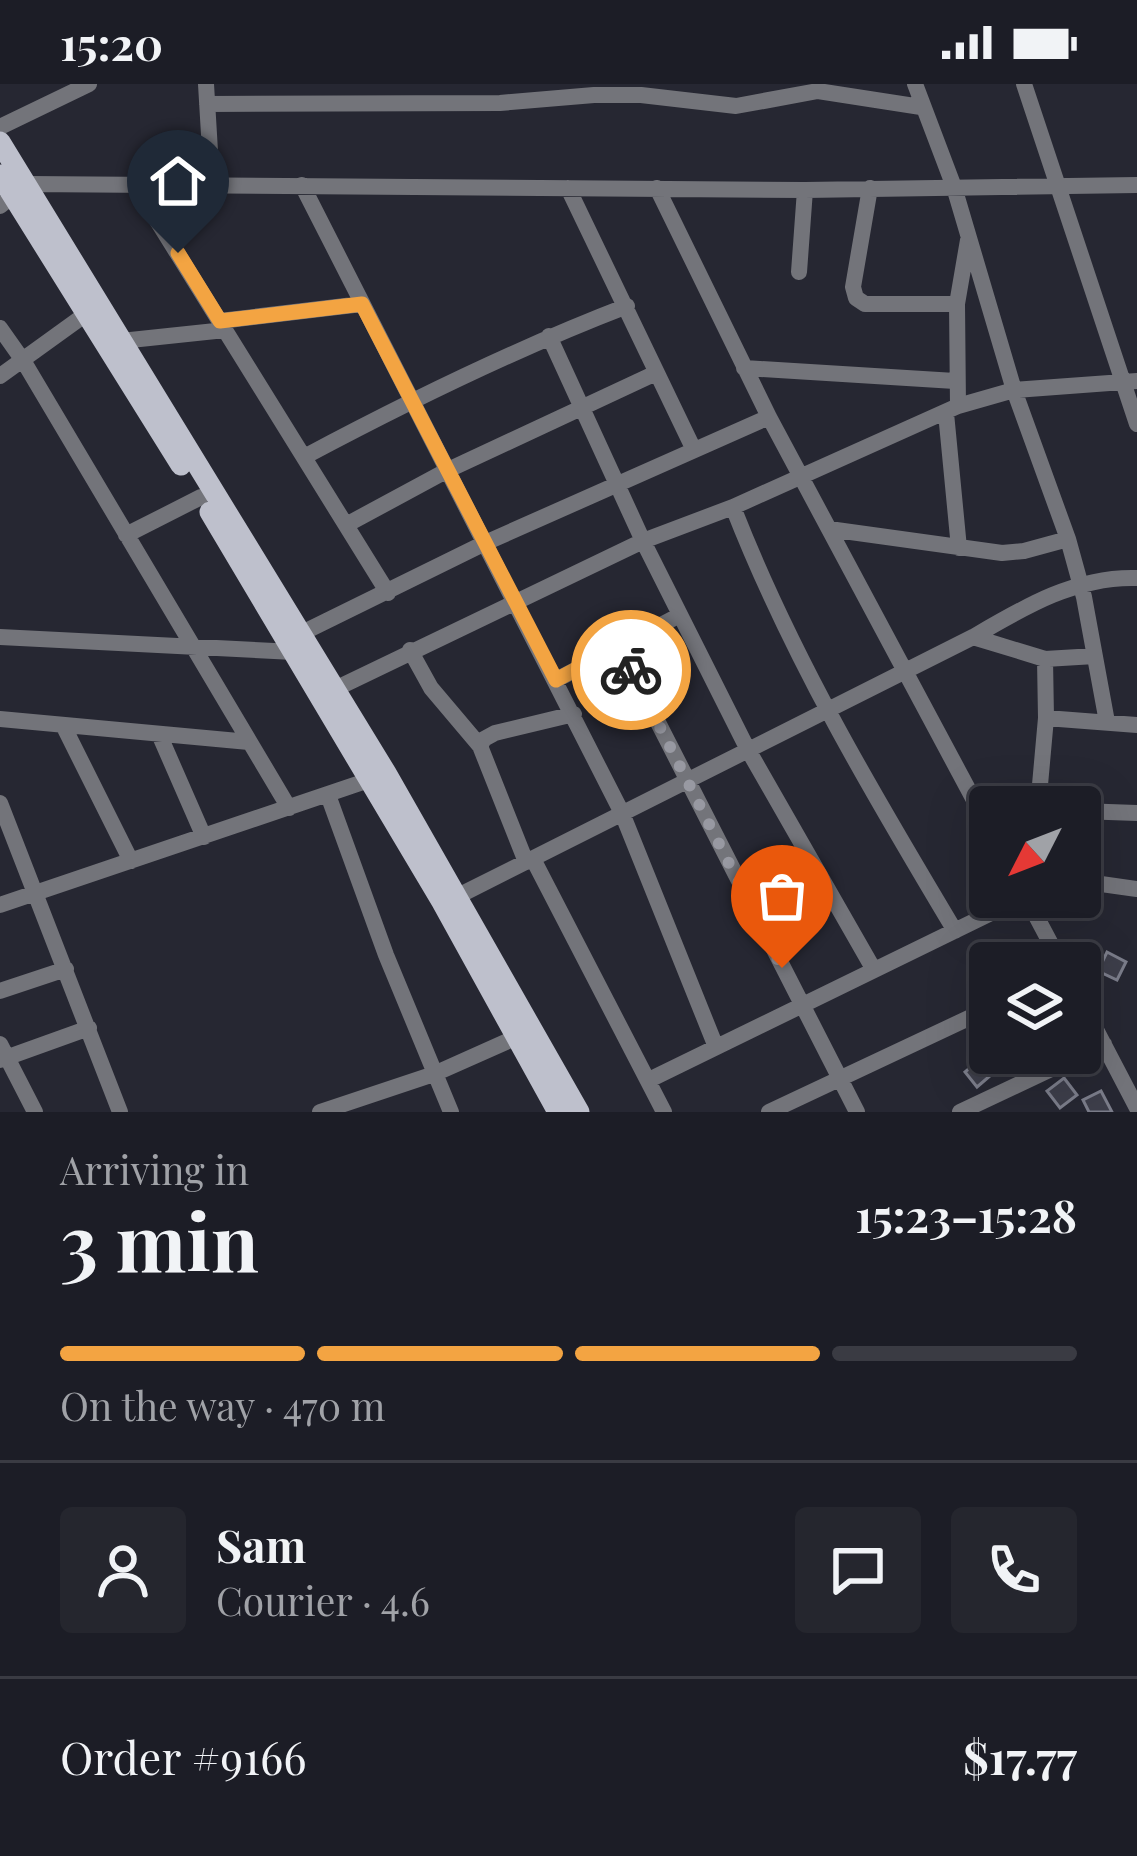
<!DOCTYPE html>
<html lang="en">
<head>
<meta charset="utf-8">
<style>
  :root { --surface:#1c1d26; --page:#25262e; --text:#f1f3f6; --muted:#a0a2a7; --line:#3a3b43; --accent:#f3a442 }
  body { margin:0; font-family:"Playfair Display",serif; background:var(--page); color:var(--text); height:100vh; display:flex; flex-direction:column; font-size:45px; white-space:nowrap }
  * { box-sizing:border-box; margin:0 }
  p { font-size:39px; color:var(--muted) }
  .icon { flex:none; width:66px; height:66px; fill:none; stroke:currentColor; stroke-width:2; stroke-linecap:round; stroke-linejoin:round }
  .map { position:relative; height:1028px; overflow:hidden }
  .drawer { display:flex; flex-direction:column; background:var(--surface); flex:1 }
  .drawer>* { flex:none }
  .needle { width:78px; rotate:228deg }
  .tools { position:absolute; left:969px; top:702px; display:grid; gap:24px }
  .tools a { display:grid; place-items:center; width:132px; height:132px; border-radius:12px; background:var(--surface); box-shadow:0 12px 48px #0002,0 0 0 3px var(--line); font-size:60px }
  .pin { position:absolute; display:grid; place-items:center; width:102px; height:102px; color:#fff; margin:-123px -51px; border-radius:50% 50% 50% 0; rotate:-45deg; box-shadow:0 0 12px #0007 }
  .pin .icon { rotate:45deg }
  .courier { position:absolute; display:grid; place-items:center; width:120px; height:120px; margin:-60px; border:9px solid #f3a442; border-radius:50%; background:#fff; color:#222; box-shadow:0 3px 15px #0007 }
  .headline em { font-style:normal; font-weight:700 }
  .headline div { display:flex; flex-direction:column-reverse }
  .headline { display:flex; align-items:center; justify-content:space-between; height:204px; padding:0 60px }
  h1 { font-size:78px; font-weight:700; line-height:90px }
  .bar { display:grid; grid-template-columns:repeat(4,1fr); gap:18px 12px; align-content:center; height:144px; padding:0 60px }
  .bar i { height:15px; border-radius:9px; background:var(--line) }
  .bar .active { background:var(--accent) }
  .bar p { grid-column:span 4 }
  .line { display:flex; align-items:center; gap:30px; padding:0 60px; border-top:3px solid var(--line) }
  .line div { flex:1 }
  .round { display:grid; place-items:center; flex:none; width:126px; height:126px; border-radius:12px; background:var(--page) }
  .status { display:flex; justify-content:space-between; align-items:center; height:84px; padding:0 60px; background:var(--surface); direction:ltr }
  .status svg { height:33px; fill:currentColor }
  .map>svg:first-child { display:block }
  .building { fill:#3d3e4a; stroke:#7b7d8a; stroke-width:3 }
  .lines { fill:none; stroke-linecap:round; stroke-linejoin:round }
  .minor { stroke:#73747a; stroke-width:16 }
  .major { stroke:#bec0cc; stroke-width:21 }
  .done { stroke:#9899a2; stroke-width:12; stroke-dasharray:0 21.6 }
  .route { stroke:#f3a442; stroke-width:15 }
</style>
</head>
<body>
<div class="status"><b>15:20</b><svg viewBox="0 0 49 12"><path d="M0 12V9h3v3zM5 12V6h3v6zM10 12V3h3v9zM15 12V0h3v12zM26 1h20v11H26zM47 4h2v5h-2z"/></svg></div>
<div class="map">
<svg width="1137" height="1028" viewBox="0 0 1137 1028">
  <rect width="100%" height="100%" fill="#262732"/>
  <!-- building -->
  <path class="building" d="M1107,868L1126,878L1117,896L1098,887Z
    M979,976L991,991L977,1003L965,988Z
    M1064,994L1077,1011L1060,1024L1047,1007Z
    M1101,1007L1112,1028H1089L1083,1016Z"/>
  <g class="lines">
    <!-- minor -->
    <path class="minor" d="M206,0L212,101
      M915,0L954,103L1014,306L1068,455L1084,513L1107,638
      M1024,0L1137,340
      M207,20L500,19L594,11H641L736,22L818,7L921,23
      M0,43L89,0
      M135,101L388,509
      M302,101L622,729L716,963
      M568,104L694,366
      M657,104L769,333L990,746
      M870,104L853,203L856,214L865,220H957
      M0,122L28,100L805,106L1137,101
      M799,188L805,106
      M220,237L362,220
      M0,244L24,278L289,724
      M549,252L643,457L747,664L874,886
      M121,257L225,246
      M744,284L955,297
      M0,292L86,230
      M958,322L957,220L968,156
      M946,329L959,464
      M304,373C409,317 515,265 627,222
      M733,423C791,572 873,710 955,847
      M346,441L446,387L656,289
      M829,445L1002,469L1024,467L1068,455
      M126,451L201,413
      M302,549L485,459L769,333
      M0,553L294,568
      M973,553L1045,575L1095,572
      M619,562L857,1028
      M410,566L431,604L480,662
      M556,596L680,531
      M335,605L643,457L733,423L958,322L1014,306L1137,297
      M1046,634L1137,641
      M0,635L249,658
      M63,641L131,777
      M159,650L204,753
      M328,711L386,871L451,1028
      M0,719L120,1028
      M1038,723L1046,634L1045,575
      M1080,727L1137,729
      M533,775L664,1028
      M526,778L480,662L484,655L495,649L574,630
      M1080,797L1137,805
      M458,812L973,553C1024,523 1076,492 1137,494
      M1026,813L1061,879
      M0,821L372,695
      M0,907L66,885
      M1080,915L1137,1024
      M0,960L35,1028
      M0,976L89,944
      M649,996L1024,813
      M320,1028L434,990L517,953
      M769,1028L990,924
      M960,1028L1104,960"/>
    <!-- major -->
    <path class="major" d="M0,58L386,689L579,1028
      M0,91L181,381
      M210,428L442,818L558,1028"/>
  </g>
  <g class="lines">
    <!-- done -->
    <path class="done" d="M631,586L782,884"/>
    <!-- route -->
    <path class="route" d="M178,169L220,237L362,220L556,596L619,562L631,586"/>
  </g>
</svg>
<div class="tools">
<a><svg class="needle" viewBox="-14 -14 28 28"><path d="M0-13l5 13h-10z" fill="#e53935"/><path d="M0 13l5-13h-10z" fill="#a0a2a7"/></svg></a>
<a><svg class="icon" aria-label="layers" viewBox="0 0 24 24"><path d="M12 4l9 5-9 5-9-5zM3 14l9 5 9-5"/></svg></a>
</div>
<div class="pin" style="left:782px;top:884px;background:#ea580c"><svg class="icon" aria-label="bag" viewBox="0 0 24 24"><path d="M5 8h14l-1 12H6zM9 8a3 3 0 0 1 6 0"/></svg></div>
<div class="pin" style="left:178px;top:169px;background:#1f2937"><svg class="icon" aria-label="home" viewBox="0 0 24 24"><path d="M3 11l9-7 9 7M6 9v11h12V9"/></svg></div>
<div class="courier" style="left:631px;top:586px"><svg class="icon" aria-label="bike" viewBox="0 0 24 24"><circle cx="6" cy="16" r="4"/><circle cx="18" cy="16" r="4"/><path d="M6 16l4-8h5l3 8M10 8l3 8H6M13 5h3"/></svg></div>
</div>
<section class="drawer">
<div class="headline"><div><h1>3 min</h1><p>Arriving in</p></div><em>15:23–15:28</em></div>
<div class="bar"><i class="active"></i><i class="active"></i><i class="active"></i><i></i><p>On the way · 470 m</p></div>
<div class="line" style="height:216px"><a class="round"><svg class="icon" aria-label="person" viewBox="0 0 24 24"><circle cx="12" cy="8" r="4"/><path d="M4 21q1-7 8-7t8 7"/></svg></a><div><b>Sam</b><p>Courier · 4.6</p></div><a class="round"><svg class="icon" aria-label="chat" viewBox="0 0 24 24"><path d="M4 5h16v11H9l-5 4z"/></svg></a><a class="round"><svg class="icon" aria-label="phone" viewBox="0 0 24 24"><path d="M5 4h4l2 5-3 2q2 4 5 5l2-3 5 2v4C11 20 4 13 5 4z"/></svg></a></div>
<div class="line" style="height:156px"><div>Order #9166</div><b>$17.77</b></div>
</section>
</body>
</html>
